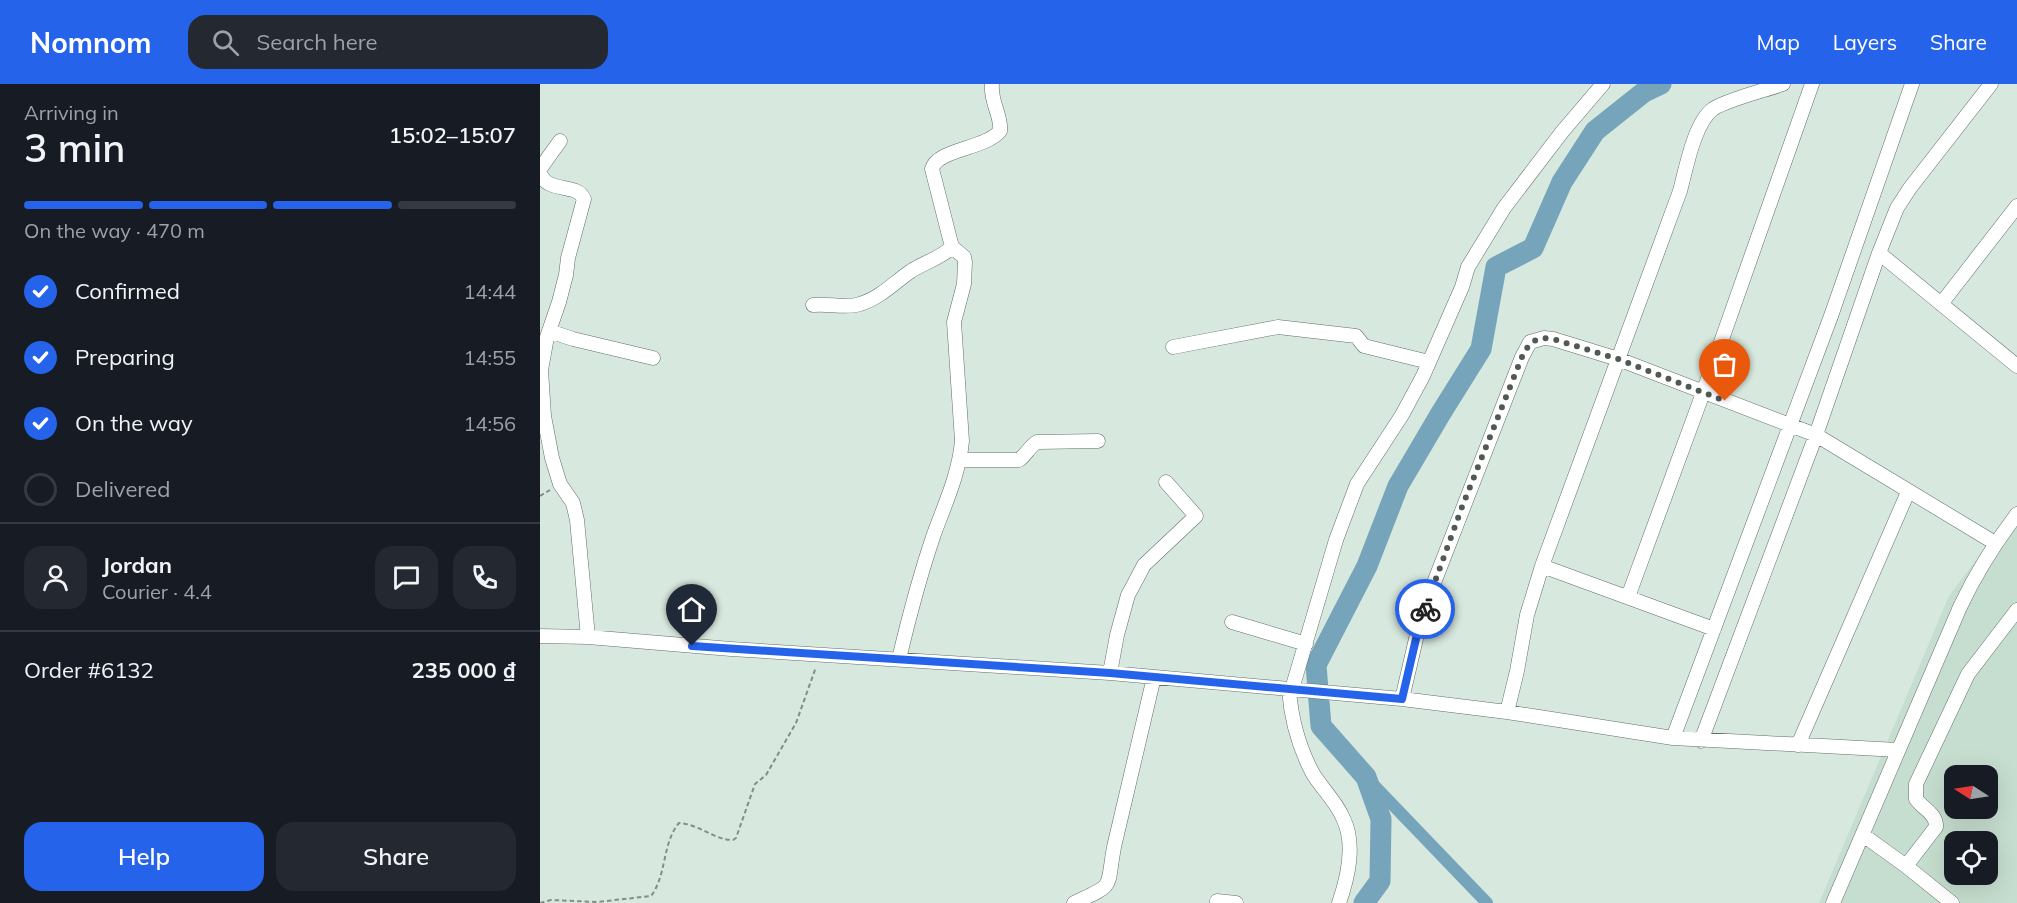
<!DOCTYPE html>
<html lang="en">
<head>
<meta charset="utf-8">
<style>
  :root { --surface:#171b24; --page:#242831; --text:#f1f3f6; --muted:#9ea1a6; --line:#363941; --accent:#2563eb }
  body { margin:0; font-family:Mulish,sans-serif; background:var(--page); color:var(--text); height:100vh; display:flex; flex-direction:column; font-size:22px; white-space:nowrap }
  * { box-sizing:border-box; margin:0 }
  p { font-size:20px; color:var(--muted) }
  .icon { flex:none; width:33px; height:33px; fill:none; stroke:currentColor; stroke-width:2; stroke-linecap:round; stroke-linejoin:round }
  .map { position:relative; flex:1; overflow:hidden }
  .panel { display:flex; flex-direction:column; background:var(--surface); width:540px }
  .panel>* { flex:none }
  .needle { width:39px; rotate:282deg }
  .tools { position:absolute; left:1404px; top:681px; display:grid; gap:12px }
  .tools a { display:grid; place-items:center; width:54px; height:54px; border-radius:12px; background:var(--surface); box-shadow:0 6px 24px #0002; font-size:30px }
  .pin { position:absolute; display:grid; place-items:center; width:51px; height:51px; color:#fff; margin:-62px -26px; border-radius:50% 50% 50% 0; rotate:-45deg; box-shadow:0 0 6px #0007 }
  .pin .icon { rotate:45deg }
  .courier { position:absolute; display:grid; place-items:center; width:60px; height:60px; margin:-30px; border:4px solid #2563eb; border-radius:50%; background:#fff; color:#222; box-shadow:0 2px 8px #0007 }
  .summary em { font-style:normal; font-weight:600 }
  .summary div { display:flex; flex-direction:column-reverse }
  .summary { display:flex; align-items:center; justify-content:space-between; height:102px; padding:0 24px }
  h1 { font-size:39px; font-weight:600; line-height:45px }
  .bar { display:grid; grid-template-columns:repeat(4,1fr); gap:9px 6px; align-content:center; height:72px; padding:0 24px }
  .bar i { height:8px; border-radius:4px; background:var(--line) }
  .bar .selected { background:var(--accent) }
  .bar p { grid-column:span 4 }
  .line { display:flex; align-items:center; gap:15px; padding:0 24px; border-top:2px solid var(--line) }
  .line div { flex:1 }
  .round { display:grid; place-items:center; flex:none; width:63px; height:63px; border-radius:18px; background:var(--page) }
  ol { padding:0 24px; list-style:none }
  li { display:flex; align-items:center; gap:18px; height:66px }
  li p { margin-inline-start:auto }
  li .icon { padding:6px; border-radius:50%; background:var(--accent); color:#fff; stroke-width:4 }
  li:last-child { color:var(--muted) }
  li i { width:33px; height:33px; border:3px solid var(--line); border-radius:50% }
  .action { display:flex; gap:12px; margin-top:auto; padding:12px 24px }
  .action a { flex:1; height:69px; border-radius:18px; background:var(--accent); color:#fff; font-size:24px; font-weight:600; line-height:69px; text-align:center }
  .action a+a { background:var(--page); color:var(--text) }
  header { display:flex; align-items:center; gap:36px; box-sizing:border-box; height:84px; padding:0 30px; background:var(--accent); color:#fff }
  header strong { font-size:28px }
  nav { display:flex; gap:33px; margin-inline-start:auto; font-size:21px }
  .search { width:420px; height:54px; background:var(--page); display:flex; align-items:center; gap:15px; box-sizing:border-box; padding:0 21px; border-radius:18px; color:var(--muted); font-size:22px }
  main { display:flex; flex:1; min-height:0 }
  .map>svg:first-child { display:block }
  .built { fill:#c6decf; fill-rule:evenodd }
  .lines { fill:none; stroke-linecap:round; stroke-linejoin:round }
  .canal { stroke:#76a4ba; stroke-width:12 }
  .river { stroke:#76a4ba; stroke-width:21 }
  .minor-casing { stroke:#617067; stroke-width:15 }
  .path { stroke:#828e87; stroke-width:2; stroke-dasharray:4.5 3; stroke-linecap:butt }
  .minor { stroke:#fff; stroke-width:14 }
  .done { stroke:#505a54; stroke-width:6; stroke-dasharray:0 10.8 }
  .route { stroke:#2563eb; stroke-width:8 }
</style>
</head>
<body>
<header>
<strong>Nomnom</strong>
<div class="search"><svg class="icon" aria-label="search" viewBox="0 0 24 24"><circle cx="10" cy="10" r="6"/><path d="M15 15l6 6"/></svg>Search here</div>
<nav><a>Map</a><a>Layers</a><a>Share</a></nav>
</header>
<main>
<section class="panel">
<div class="summary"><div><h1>3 min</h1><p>Arriving in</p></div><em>15:02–15:07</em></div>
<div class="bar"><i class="selected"></i><i class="selected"></i><i class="selected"></i><i></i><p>On the way · 470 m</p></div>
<ol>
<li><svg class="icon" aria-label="check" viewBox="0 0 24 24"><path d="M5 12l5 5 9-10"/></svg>Confirmed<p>14:44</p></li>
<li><svg class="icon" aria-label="check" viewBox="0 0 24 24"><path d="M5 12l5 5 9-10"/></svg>Preparing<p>14:55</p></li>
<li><svg class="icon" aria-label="check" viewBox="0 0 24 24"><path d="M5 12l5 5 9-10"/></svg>On the way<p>14:56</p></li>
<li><i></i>Delivered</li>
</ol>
<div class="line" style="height:108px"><a class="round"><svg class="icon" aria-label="person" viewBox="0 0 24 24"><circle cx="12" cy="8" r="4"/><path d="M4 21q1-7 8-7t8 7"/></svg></a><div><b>Jordan</b><p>Courier · 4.4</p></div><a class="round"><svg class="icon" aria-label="chat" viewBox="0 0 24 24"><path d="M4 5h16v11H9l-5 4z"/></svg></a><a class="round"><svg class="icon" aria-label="phone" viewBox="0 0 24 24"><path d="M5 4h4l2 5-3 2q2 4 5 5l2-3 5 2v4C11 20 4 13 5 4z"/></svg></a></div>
<div class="line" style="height:78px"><div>Order #6132</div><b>235 000 ₫</b></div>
<div class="action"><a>Help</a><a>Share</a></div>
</section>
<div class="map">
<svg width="1477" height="819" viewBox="0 0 1477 819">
  <rect width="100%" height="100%" fill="#d7e8de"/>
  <!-- built -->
  <path class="built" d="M1477,422V819H1279L1409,512ZM1414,692H1448V724H1414ZM1414,758H1448V790H1414Z"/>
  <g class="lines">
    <!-- canal -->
    <path class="canal" d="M826,693L947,819"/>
    <!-- river -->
    <path class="river" d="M824,819L840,797L841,735L826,693L781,642L776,581L827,482L858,402L901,329L941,265L956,183L993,164L1022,98L1055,47L1104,8L1121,0"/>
    <!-- minor casing -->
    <g class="minor-casing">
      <path id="minor" d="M0,85L20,57
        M0,89C7,110 37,98 44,115L28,174L26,191L19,218L7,253L1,286L4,332L12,374L20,400L33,419L37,436L48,553
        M1339,169L1477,282
        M1401,220L1477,122
        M273,221C289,219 305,225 320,220C340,214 355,198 371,187C385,178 401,174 412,163
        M9,247L33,255L113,274
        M633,263L738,243L816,252L824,262L889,278
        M419,376H479C486,371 489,363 497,358L558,357
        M1002,482L1174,545
        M1088,513L1163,309L1272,0
        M692,538L766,560
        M0,552L48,553L191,565L570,589L862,615L967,628L1133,654L1358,666
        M359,575C369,533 380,491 394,450C405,420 419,390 422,357L414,238L424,200L425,178L424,173L412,163L392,85C397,65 445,65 460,47C462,32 450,18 452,0
        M570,589L577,551L588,511L594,500L604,481L656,432L626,398
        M749,605C751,635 758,661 772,688C781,704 796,717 803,734C816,760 808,793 799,819
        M752,605L796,456L817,400L862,331L883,292L922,203L928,183L964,124L1022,48L1063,0
        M862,615L879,542L890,509L982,273L990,258L1004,254L1013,255L1078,275L1276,351L1455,459
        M967,628L977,587L987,531L1002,482L1140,107C1146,85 1154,39 1173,25C1186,16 1226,6 1243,0
        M1133,654L1291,232L1372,0
        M1161,657L1276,351L1339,169L1357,124L1370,104L1451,0
        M1258,661L1368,408
        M1323,751L1366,782L1412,819
        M1366,782L1396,743C1397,730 1383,725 1376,715V700L1428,590L1477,526
        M677,817L696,819
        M534,819C576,799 566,807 574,763L614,593
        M1293,819L1420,523C1436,489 1455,459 1477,430"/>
    </g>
    <!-- path -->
    <path class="path" d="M0,412L10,406
      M0,819L11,816L57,818L111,812C127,791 122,759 139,739C159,740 174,756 193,756L196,754L215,700L226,691L256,639L276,583"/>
    <!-- minor -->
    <use href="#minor" class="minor"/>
  </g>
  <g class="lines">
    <!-- done -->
    <path class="done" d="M885,525L922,423L982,273C989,258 996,252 1013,255L1078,275L1185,317"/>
    <!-- route -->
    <path class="route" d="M152,562L570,589L862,615L879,542L885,525"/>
  </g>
</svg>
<div class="tools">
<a><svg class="needle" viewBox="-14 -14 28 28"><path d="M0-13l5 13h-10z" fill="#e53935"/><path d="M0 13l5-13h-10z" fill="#9ea1a6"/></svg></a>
<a><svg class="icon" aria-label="locate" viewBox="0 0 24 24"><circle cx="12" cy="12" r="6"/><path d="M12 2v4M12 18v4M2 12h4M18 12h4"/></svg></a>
</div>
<div class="pin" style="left:1185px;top:317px;background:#ea580c"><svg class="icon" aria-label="bag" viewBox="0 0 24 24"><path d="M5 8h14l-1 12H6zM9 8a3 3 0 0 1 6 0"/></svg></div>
<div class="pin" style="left:152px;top:562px;background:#1f2937"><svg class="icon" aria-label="home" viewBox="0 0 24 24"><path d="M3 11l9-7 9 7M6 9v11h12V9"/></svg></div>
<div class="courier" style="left:885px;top:525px"><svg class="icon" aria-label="bike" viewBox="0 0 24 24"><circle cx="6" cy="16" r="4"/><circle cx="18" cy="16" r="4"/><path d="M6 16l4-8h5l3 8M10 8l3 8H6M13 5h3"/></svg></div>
</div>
</main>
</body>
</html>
